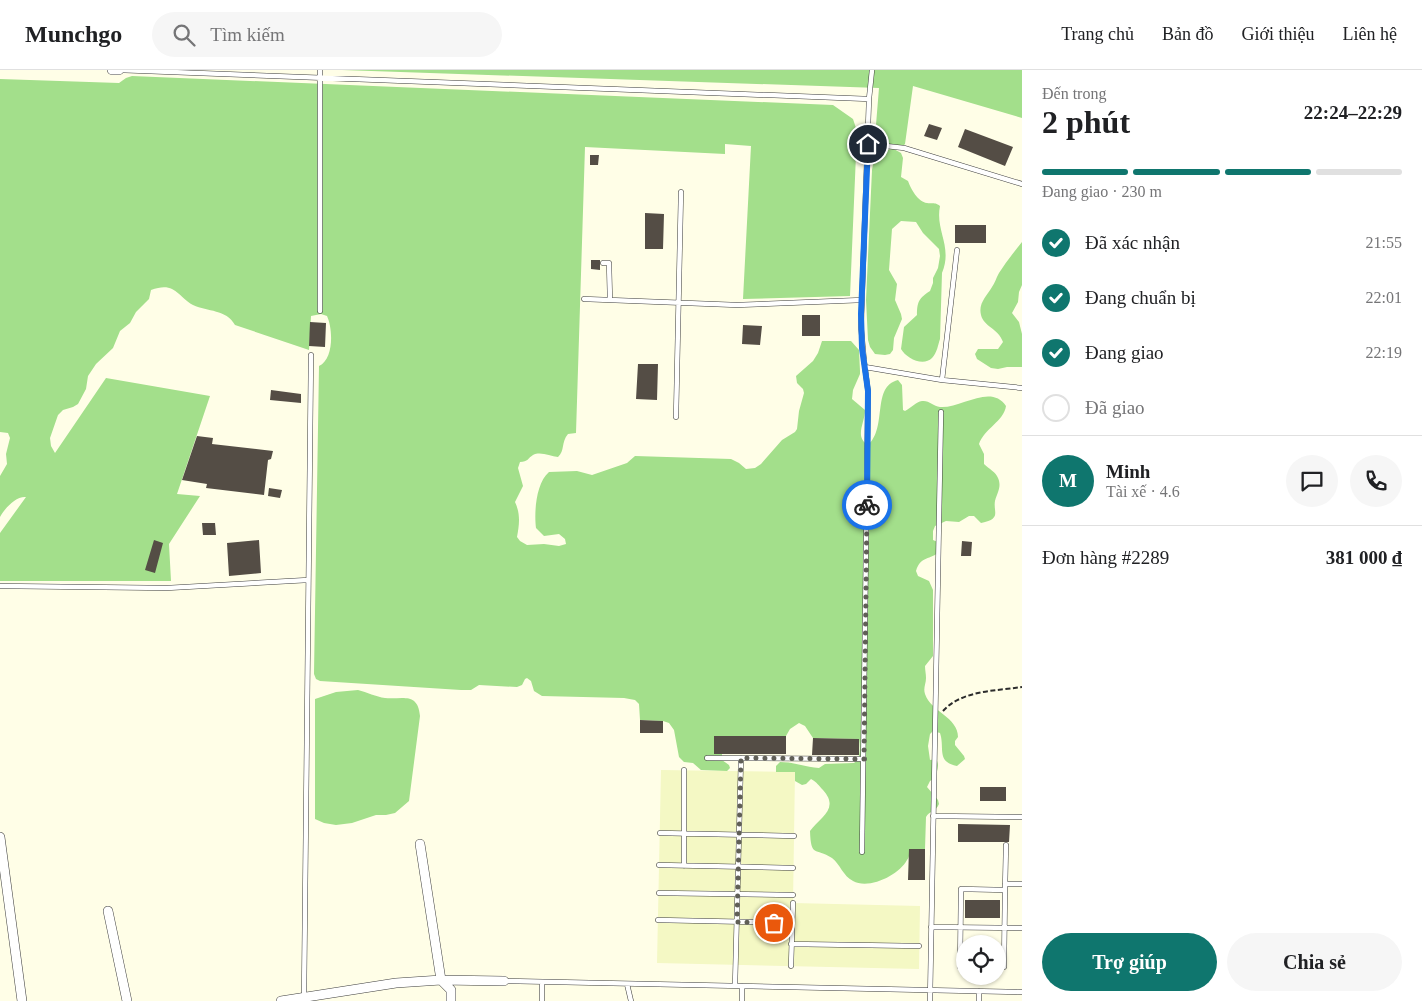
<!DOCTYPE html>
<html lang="vi">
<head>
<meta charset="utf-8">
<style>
  :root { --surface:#fff; --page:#f6f6f6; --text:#202124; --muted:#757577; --line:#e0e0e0; --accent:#0f766e }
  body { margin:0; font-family:"Times New Roman",serif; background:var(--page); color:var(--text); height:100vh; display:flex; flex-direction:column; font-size:19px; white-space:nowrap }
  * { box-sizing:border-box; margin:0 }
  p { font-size:16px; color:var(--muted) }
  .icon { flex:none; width:28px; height:28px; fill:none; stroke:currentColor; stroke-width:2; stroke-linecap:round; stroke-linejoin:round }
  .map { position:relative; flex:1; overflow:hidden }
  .panel { display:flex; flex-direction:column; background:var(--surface); width:400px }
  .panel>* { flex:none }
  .fabs { position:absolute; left:956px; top:865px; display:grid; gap:10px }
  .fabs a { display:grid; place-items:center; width:50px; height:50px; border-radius:50%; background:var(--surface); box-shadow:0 1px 4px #0004; font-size:25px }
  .pin { position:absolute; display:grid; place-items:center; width:42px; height:42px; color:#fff; margin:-21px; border:2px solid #fff; border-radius:50%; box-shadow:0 1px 5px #0007 }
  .courier { position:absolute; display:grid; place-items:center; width:50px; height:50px; margin:-25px; border:4px solid #1a73e8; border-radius:50%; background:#fff; color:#222; box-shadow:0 1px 6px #0007 }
  .headline em { font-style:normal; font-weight:700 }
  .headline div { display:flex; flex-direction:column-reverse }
  .headline { display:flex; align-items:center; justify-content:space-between; height:85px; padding:0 20px }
  h1 { font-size:32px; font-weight:700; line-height:38px }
  .bar { display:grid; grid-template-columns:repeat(4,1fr); gap:8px 5px; align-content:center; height:60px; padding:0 20px }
  .bar i { height:6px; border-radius:4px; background:var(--line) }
  .bar .selected { background:var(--accent) }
  .bar p { grid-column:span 4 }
  .line { display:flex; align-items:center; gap:12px; padding:0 20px; border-top:1px solid var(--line) }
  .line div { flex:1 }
  .round { display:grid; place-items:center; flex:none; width:52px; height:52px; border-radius:26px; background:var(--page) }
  ol { padding:0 20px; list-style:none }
  li { display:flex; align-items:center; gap:15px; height:55px }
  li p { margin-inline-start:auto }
  li .icon { padding:5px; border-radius:50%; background:var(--accent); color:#fff; stroke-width:4 }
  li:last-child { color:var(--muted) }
  li i { width:28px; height:28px; border:2px solid var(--line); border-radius:50% }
  .button { display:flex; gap:10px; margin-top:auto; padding:10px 20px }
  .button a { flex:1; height:58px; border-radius:30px; background:var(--accent); color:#fff; font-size:20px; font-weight:700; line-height:58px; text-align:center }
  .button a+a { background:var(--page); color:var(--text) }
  header { display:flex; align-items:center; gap:30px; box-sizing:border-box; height:70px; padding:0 25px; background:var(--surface); border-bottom:1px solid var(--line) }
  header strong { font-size:24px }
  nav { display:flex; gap:28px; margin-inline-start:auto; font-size:18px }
  .search { width:350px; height:45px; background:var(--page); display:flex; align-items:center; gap:12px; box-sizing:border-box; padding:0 18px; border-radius:28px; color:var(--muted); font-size:19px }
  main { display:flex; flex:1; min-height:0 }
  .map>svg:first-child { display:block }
  .farmland { fill:#f4f8c4 }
  .forest { fill:#a3df8b }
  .building { fill:#544d45 }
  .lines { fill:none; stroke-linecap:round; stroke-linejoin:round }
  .service-casing { stroke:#3d3d3d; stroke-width:5.5 }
  .minor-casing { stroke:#3d3d3d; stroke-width:10 }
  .path { stroke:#2c2c2c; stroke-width:2; stroke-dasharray:5 2.5; stroke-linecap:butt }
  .service { stroke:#fff; stroke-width:4.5 }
  .minor { stroke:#fff; stroke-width:9 }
  .done { stroke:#605f57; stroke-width:5; stroke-dasharray:0 9 }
  .route { stroke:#1a73e8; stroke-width:6 }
</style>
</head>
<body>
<header>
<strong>Munchgo</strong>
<div class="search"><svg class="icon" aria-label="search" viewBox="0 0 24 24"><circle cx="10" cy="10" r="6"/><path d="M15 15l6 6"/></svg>Tìm kiếm</div>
<nav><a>Trang chủ</a><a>Bản đồ</a><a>Giới thiệu</a><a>Liên hệ</a></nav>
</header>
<main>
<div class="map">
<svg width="1022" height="931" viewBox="0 0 1022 931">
  <rect width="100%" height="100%" fill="#fffee7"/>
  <!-- farmland -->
  <path class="farmland" d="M661,700L795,702L793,833L920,836L919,899L657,893Z"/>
  <!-- forest -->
  <path class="forest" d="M342,0H1022V48L913,16L905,74L903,76C894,76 880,76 875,67L879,18Z
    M132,6L833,35L853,49L857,61L850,226L743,229L751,76L725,74V84L585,77L576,363L568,364C561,372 565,381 558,387C550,386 540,381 533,385C528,388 528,392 520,392L518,398L523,416L515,432C521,445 519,455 517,467L520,471L527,475L544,474L559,476L566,474L565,469L559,464L544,466L536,458C534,442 536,413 549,402L577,401L592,405L627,393L635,386L731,389L739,393L746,399L755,398L761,394L782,370L795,362L797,359L799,341L804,323L803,319L797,313L796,306L813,291L818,283L822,271H851L859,280L860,301V304L853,320L852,329L865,340C865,353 854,367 868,375C888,357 871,317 898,310L902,315L903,340L905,341C911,338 916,332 922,331C929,330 933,336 940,337C960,339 991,313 1006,336C1004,351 984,359 979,374L984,384V394C989,399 996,402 998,408C1002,417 997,423 995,431C993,442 1002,449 981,453L974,446H969L959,452L946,451L935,456L933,461V470L940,473V481C930,491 921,485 916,501L918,506L929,511L933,520V586L925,596C925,600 926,604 926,608C926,614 923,618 925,624C931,642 958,647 958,667L955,671V675L964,686L965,689L957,696C936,692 945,678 940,663L933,661L930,664L928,676L930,690L936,689C940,695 937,701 935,708L930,711L927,717L938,730L939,734C936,742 929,741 926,747L925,779H909C909,783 910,787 907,790C899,805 869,820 853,811C843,806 840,794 832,788C815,777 811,788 810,761C820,747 840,739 823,720C819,716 817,712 811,709L806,714L802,715L795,711V702H776V696L780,692C794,692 806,697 819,698L825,694L854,693C861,688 860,677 859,669L813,668L805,656L799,653L790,659L786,666H714V684H722V690L729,695L730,698L727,701L701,700L693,693L684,692L679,687L674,660L669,653L663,651L640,650L639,634L635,630L624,628L542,626L534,621L531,611L527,608L525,609L522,615L517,617L479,615L471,620H461L320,611L316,609L314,604L319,296C334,289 333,259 327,246L321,244L311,246L309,280L235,255C226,239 208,242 193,235C177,226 175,211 151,220L149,229L136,242L130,253L120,261L113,278L96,294L88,306L86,319L78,334L73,337L63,340L58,345L50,368L51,376L55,383L106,308L210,326L177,424L200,426L169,474L171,511H0V463L26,427C16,426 5,438 0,447V406L7,394L6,384L10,368L8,363L0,362V9L119,13L126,8Z
    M894,79L901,83L903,88L901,107L908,111C911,119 918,132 927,133C933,134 935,132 940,136C935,161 953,176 942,203L940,269C938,275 937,283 932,288C923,297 906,288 901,279L904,257L917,245C917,232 919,228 930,221L933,213V208L938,198L940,186L939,179L923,163L916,152L901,151L892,159L889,200L897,214L895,230L901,244L902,249L894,268L893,280L890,284L885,285L875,284L870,277L868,270L866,230L872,100C874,86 880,80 894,79Z
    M1022,172V215L1019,222L1018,232L1012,243L1019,252L1022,264V297H1007L998,299L991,298L977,289L975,284L978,279H998L1003,272C998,258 984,257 981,245C978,233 987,226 992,217C995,213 996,208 999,203C1006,192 1014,182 1022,172Z
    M358,620C367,622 376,627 385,628C401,630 418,621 420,646L409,731L395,743L386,745H376L352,753L336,755L324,753L315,749V629L336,622Z"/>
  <!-- building -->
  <path class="building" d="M929,54L942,58L937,70L924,66Z
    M965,59L1013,77L1005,96L958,77Z
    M590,85H599L598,95H590Z
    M645,143L664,144L663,179H645Z
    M955,155H986V173H955Z
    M591,190H600V200L591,199Z
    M802,245H820V266H802Z
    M310,252L326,253L325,277L309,276Z
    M743,255L762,256L760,275L742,274Z
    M638,294H658L657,330L636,329Z
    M271,320L301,324V333L270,330Z
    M197,366L213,368L212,374L273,381L271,389L268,390L264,425L206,418L207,414L182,410Z
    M269,418L282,420L280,428L268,426Z
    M202,453H215L216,465H203Z
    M154,470L163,473L155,503L145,500Z
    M259,470L261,503L229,506L227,473Z
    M962,471L972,472L971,486H961Z
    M640,650L663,651V663H640Z
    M714,666H786V684H714Z
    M813,668L859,669V685H812Z
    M980,717H1006V731H980Z
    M958,754L1010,755L1009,772H958Z
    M909,779H925V810H908Z
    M965,830H1000V848H965Z"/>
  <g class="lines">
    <!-- service casing -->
    <g class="service-casing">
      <path id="service" d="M119,0L869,29
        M320,0V241
        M868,74L904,78L1022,114
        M603,193H609L610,230
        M584,229L737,235L862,230
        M865,297L942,310L1022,318
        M942,310L957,180
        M676,347L681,122
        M0,516L167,518L308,510
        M707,688L864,689
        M933,746L1022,747
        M660,763L794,766
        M862,782L868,321L864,290L861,257L869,29L872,0
        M659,795L793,798
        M684,796V700
        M1005,814H1022
        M1005,820L1006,775
        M659,823L793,825
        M658,850L792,853
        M931,857L1022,858
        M791,874L919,876
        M791,896L793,833
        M965,897H960L961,819L1005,820L1004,897H998
        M504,911L1022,922
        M542,912V931
        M627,914L631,931
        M735,916L741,688
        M304,928L311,285
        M742,931V916
        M930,931L941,342
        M979,931V921"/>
    </g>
    <!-- minor casing -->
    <g class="minor-casing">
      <path id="minor" d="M112,0H119
        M0,767L22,931
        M420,774L441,910L451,920V931
        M108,841L127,931
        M281,931L396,913L441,910L504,911"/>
    </g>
    <!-- path -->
    <path class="path" d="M943,641C962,620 996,621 1022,617"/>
    <!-- service -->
    <use href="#service" class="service"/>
    <!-- minor -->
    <use href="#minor" class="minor"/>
  </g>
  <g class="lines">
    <!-- done -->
    <path class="done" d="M774,853L737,852L741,688L864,689L867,435"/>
    <!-- route -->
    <path class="route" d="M867,435L868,321L862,278L861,244L868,74"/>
  </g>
</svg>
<div class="fabs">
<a><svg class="icon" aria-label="locate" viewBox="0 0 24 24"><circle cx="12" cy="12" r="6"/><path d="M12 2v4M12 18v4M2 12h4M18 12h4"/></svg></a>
</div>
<div class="pin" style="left:774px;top:853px;background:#ea580c"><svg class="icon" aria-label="bag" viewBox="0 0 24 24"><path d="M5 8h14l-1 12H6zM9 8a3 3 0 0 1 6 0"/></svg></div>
<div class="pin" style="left:868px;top:74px;background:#1f2937"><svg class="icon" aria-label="home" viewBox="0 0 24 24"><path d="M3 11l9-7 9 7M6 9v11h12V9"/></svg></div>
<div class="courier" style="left:867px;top:435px"><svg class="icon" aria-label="bike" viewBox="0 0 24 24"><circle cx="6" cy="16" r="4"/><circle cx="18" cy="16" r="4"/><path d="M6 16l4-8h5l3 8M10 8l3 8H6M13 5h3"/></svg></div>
</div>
<section class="panel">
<div class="headline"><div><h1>2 phút</h1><p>Đến trong</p></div><em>22:24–22:29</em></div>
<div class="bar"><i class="selected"></i><i class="selected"></i><i class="selected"></i><i></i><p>Đang giao · 230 m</p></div>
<ol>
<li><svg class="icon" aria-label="check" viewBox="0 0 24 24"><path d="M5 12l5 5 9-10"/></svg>Đã xác nhận<p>21:55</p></li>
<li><svg class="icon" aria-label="check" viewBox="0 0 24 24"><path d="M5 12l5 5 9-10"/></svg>Đang chuẩn bị<p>22:01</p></li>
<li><svg class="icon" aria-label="check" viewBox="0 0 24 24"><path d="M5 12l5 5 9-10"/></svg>Đang giao<p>22:19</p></li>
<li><i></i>Đã giao</li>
</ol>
<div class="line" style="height:90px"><b class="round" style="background:var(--accent);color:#fff">M</b><div><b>Minh</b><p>Tài xế · 4.6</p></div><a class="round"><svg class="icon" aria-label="chat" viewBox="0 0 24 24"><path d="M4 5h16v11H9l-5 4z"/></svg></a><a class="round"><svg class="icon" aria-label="phone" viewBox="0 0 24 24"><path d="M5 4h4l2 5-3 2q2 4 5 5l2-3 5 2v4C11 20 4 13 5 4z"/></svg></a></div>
<div class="line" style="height:65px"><div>Đơn hàng #2289</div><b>381 000 ₫</b></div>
<div class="button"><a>Trợ giúp</a><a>Chia sẻ</a></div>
</section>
</main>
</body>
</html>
